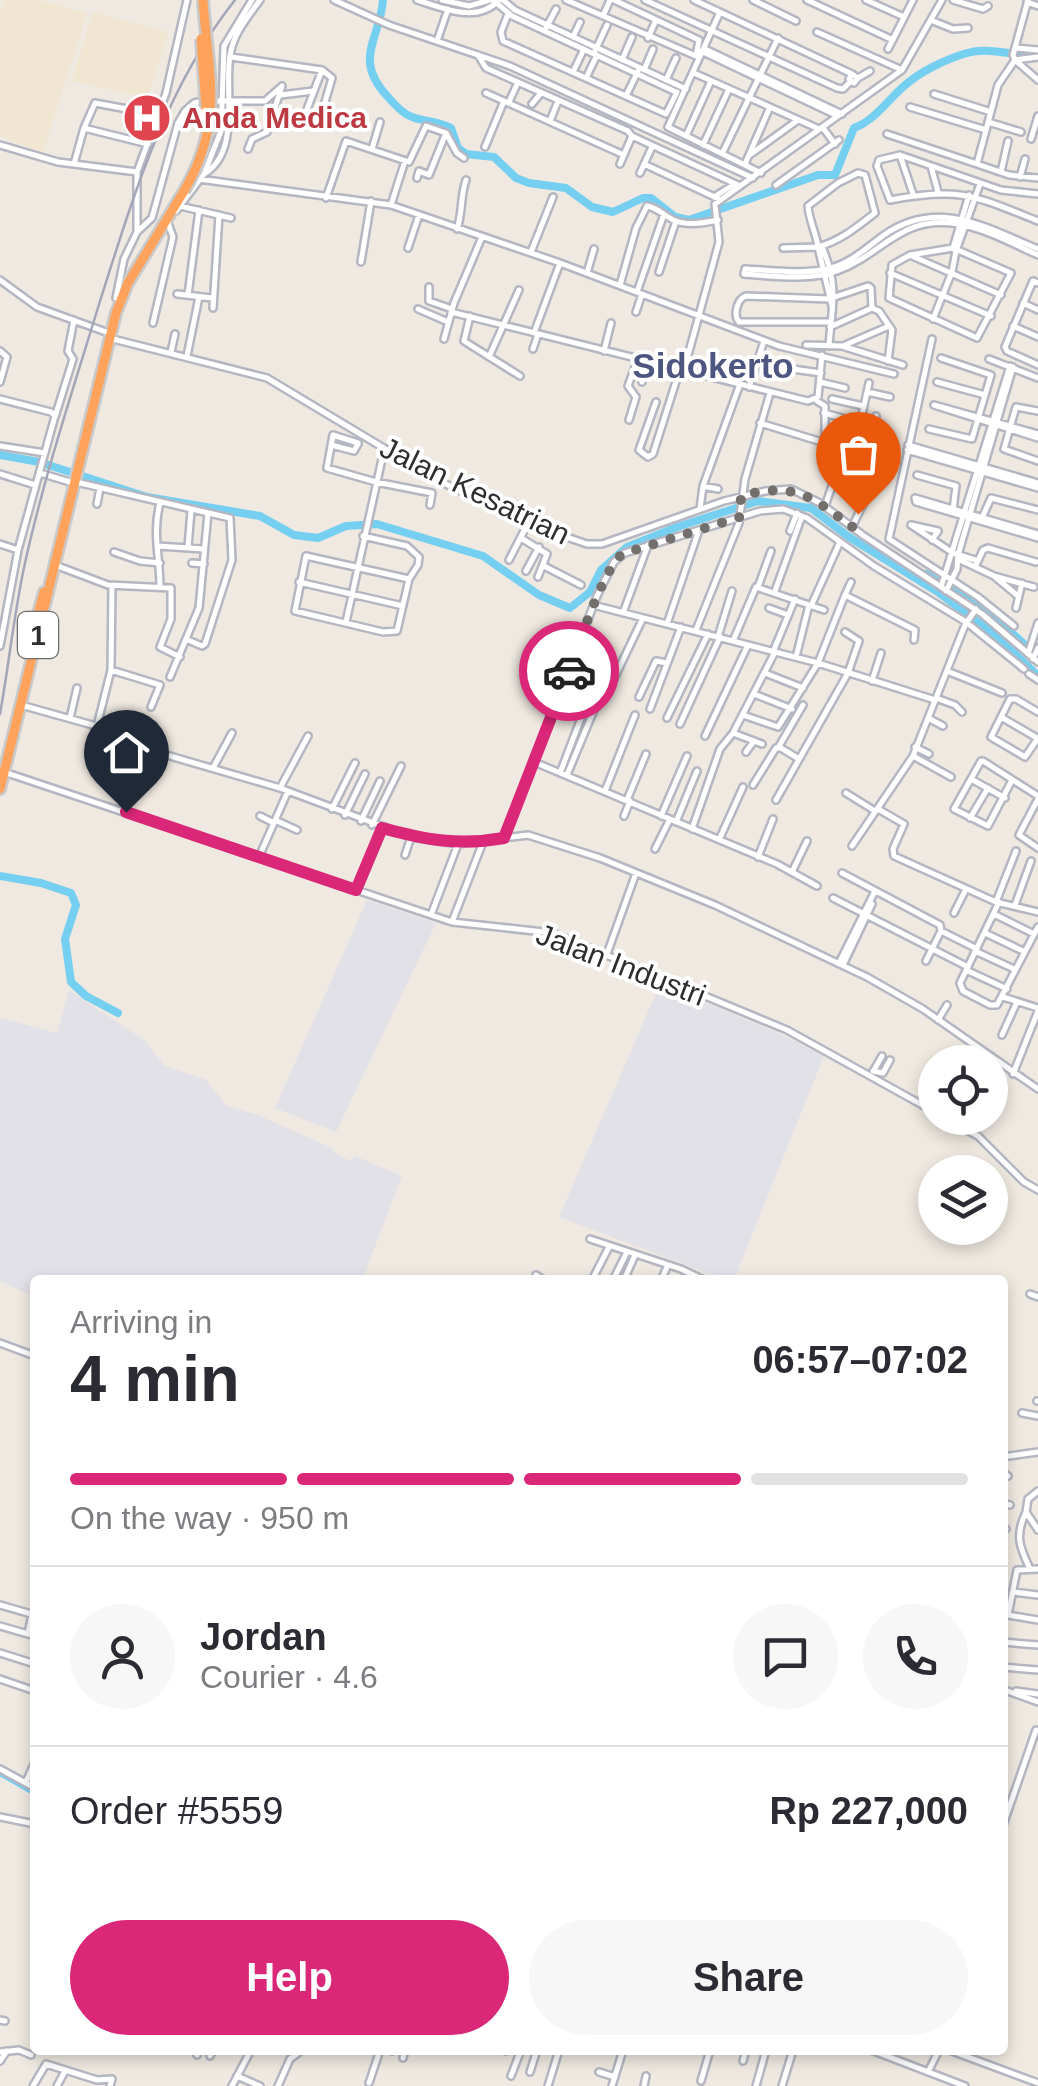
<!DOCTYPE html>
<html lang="en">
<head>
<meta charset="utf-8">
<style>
  :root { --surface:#fff; --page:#f7f7f7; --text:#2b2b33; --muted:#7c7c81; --line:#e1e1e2; --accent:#db2777 }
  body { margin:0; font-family:Arial,sans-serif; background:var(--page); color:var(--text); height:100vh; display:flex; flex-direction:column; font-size:38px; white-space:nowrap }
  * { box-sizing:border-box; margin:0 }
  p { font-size:32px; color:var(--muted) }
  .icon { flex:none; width:55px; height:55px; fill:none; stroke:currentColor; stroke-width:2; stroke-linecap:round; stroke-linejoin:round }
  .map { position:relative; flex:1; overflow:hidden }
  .sheet { position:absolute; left:30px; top:1275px; width:978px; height:780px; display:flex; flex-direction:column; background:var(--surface); border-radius:10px; box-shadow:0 5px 15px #0003 }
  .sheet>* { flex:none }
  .buttons { position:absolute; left:918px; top:1045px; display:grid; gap:20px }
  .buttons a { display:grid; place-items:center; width:90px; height:90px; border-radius:50%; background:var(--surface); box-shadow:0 5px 15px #0003; font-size:50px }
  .pin { position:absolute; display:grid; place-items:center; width:85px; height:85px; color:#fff; margin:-102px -42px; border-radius:50% 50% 50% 0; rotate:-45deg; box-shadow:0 0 10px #0007 }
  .pin .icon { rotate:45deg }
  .courier { position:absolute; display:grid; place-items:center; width:100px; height:100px; margin:-50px; border:8px solid #db2777; border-radius:50%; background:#fff; color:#222; box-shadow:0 2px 12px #0007 }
  .overview em { font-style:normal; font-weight:600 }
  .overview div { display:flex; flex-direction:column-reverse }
  .overview { display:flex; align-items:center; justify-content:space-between; height:170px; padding:0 40px }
  h1 { font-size:65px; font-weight:600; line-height:75px }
  .bar { display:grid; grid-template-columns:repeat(4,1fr); gap:15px 10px; align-content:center; height:120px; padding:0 40px }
  .bar i { height:12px; border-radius:8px; background:var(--line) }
  .bar .active { background:var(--accent) }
  .bar p { grid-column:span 4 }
  .line { display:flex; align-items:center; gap:25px; padding:0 40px; border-top:2px solid var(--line) }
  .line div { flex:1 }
  .round { display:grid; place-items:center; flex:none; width:105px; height:105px; border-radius:52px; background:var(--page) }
  .button { display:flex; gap:20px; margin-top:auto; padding:20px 40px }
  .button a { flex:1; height:115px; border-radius:60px; background:var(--accent); color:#fff; font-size:40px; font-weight:600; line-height:115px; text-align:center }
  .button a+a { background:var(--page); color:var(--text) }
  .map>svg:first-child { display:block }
  .industrial { fill:#e3e1e8 }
  .education { fill:#f0e6d1 }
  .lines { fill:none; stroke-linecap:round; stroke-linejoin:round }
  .stream { stroke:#75cff0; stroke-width:2.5 }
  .river { stroke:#75cff0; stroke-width:8 }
  .minor-casing { stroke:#b4b7c1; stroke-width:10 }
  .highway-casing { stroke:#c9c9c9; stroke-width:14 }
  .minor { stroke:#fff; stroke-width:5 }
  .highway { stroke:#ffa35c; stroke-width:9 }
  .rail { stroke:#a3a6b8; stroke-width:2.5 }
  .highway-bridge-casing { stroke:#c9c9c9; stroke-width:14; stroke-linecap:butt }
  .highway-bridge { stroke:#ffa35c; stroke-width:9 }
  .done { stroke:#726f6d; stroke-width:10; stroke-dasharray:0 18 }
  .route { stroke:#db2777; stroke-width:12 }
  .labels { text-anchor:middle; stroke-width:8; stroke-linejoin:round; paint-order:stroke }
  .shield { fill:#fff; stroke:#6d6d6d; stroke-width:2.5 }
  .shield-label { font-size:28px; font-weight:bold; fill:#2e2e2e }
  .health-label { font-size:30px; font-weight:bold; fill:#be3a42; stroke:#fff; text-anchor:start }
  .street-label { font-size:30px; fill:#2e2e2e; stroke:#fff }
  .quarter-label { font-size:35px; font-weight:bold; fill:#4d5680; stroke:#fff }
</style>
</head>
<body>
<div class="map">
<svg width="1038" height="2086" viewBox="0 0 1038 2086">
  <rect width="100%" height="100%" fill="#efe9e1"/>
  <!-- industrial -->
  <path class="industrial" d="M367,900L436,923L336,1132L275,1108Z
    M660,984L781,1034L824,1056L734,1280H726L559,1217Z
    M69,990L144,1040L165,1066L206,1080L227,1106L258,1115L334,1149L333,1152L350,1161L355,1156L402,1176L362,1280H35V1297L0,1281V1018L57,1033Z"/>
  <!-- education -->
  <path class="education" d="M4,0H38L87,13L43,152L0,136V15Z
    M93,12L168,32L148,98L72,81Z"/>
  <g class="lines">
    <!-- stream -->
    <path class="stream" d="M0,1775L35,1795
      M953,2054L978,2063
      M1005,2073L1036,2086"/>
    <!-- river -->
    <path class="river" d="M383,0C380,40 352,59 388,97C394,104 403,114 412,117C425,122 438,121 451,128L458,148L466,154L494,157L516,178L529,183L566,188L592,207L613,212L643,198H651L675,217L689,220L818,175H835L854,128C875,120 887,101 903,87C919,72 946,59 967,53C991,46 1014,58 1038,53
      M0,455L39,462L147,497L260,516L294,535L318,538L346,526L377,524L483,556L539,595L570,608L590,592L601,570L627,547L677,527L758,501L811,508L849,537L938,592L1000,639L1038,676
      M926,574L989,612L1038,657
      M0,876L41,883L71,893L76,905L65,939L71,982L86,996L118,1013"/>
    <!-- minor casing -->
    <g class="minor-casing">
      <path id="minor" d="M334,0L389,25L510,66L753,178
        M417,0C443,8 477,24 499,0
        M442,0L469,6L490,0
        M493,0L512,16L676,92
        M503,0L515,10L686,89
        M566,0L696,56L699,40L614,0
        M645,0L837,88L843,89L850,82
        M694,0L852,74
        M753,0L796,21
        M807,0L893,40
        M866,0L904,17
        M953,0L983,9L988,6
        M1028,0L1013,55L1015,60L998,85L977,164L1009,175L1038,178
        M1027,2L1038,6
        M720,12L668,127L761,173
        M508,14L501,32L503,41L666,114L677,92
        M603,16L610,0
        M933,21L953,29L968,28
        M546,28L556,9
        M817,32L902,70
        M573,37L580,22
        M648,38L656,20
        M437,41L448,9
        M1015,48L1038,50
        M705,49L842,114
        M888,49L913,0
        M595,51L607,25
        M701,51L838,116
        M478,55L486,68L628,131L632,136
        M231,57L322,70L306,112
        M622,60L632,37
        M1015,60L1038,80
        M1015,60L1038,57
        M322,70L332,78L325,102
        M644,70L653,49
        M573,72L584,49
        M694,73L819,129
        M586,78L597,55
        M858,78L854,83L849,79L852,74L858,78L870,71
        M666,80L676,58
        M486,93L624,155
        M934,94L991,112
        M281,95L313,91
        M626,96L638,71
        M509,102L518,82
        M532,104L541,93
        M910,107L986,130
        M550,121L558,101
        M988,122L1021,132
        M823,128L835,144
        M446,133L457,153L464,158
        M887,134L977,164
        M686,136L711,81
        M1031,139L1038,116
        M148,144L84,128L95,103L159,115
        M0,145L58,162L137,172
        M703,145L729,89
        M485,147L504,101
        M372,149L380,122
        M723,152L778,38
        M751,154L798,120
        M900,155L913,194
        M74,164L84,128
        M620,164L632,136L738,185
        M644,164L719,199
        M745,164L770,107
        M931,166L938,192
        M1001,172L1008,141
        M640,173L652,147
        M204,174C244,150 221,82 232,47C236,31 250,14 260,0
        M1020,177L1025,159
        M199,179L391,205L560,263L779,346L894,374
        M776,185L839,140
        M1038,194L1001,190L900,155L879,160L877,166L890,200C961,187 973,195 1038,221
        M714,197L733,185
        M326,198L346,141L409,162L426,126L446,133L429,175L419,171L417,178
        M391,205L405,161
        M180,206L231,218
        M176,211L204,174L221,131L224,46L252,0
        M457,229C463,212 460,197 466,180
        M137,232L152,218L178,123L185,111L194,103L203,101H265L282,86L267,132L252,139L248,149
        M822,247C839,286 832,305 829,346
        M408,248L419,215
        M783,248L818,247C840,241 857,227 875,213L865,175L858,173L838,183L808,206C809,220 816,233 818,247L832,306
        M953,248L1011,273L977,338L889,298L892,265L910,255Z
        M956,251L980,184
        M531,252L553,197
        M912,256L1001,295
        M361,262L371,201
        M659,272L676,221
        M587,273L594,249
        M890,273L991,316
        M744,274L745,269C772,270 804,275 831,268C852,262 866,248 884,235C938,198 985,227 1038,249
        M744,274C772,276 811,281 837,271C882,255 901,214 958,224C984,228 1013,244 1038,255
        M0,280L37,307L106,332
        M1038,283L1033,281L1005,347L1007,351L1038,365
        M620,285L636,228L647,206C659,208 665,217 676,221C689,226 705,223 718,220
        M429,287V301L452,309
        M637,292L664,214
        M177,294L212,298
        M188,295L199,210
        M116,298L124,259L137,232V172L166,93L187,0
        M1023,303L1038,310
        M213,308L219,215
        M418,309L448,322
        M451,312L808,401L818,397L822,355
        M636,312L642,294
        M470,316L464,341L520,376
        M933,319L952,272L956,251L953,248L969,195
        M831,322H739C733,315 737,299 746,296L829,299L868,286L871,288L872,308L879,311L892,330L888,361
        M153,323L173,237L168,223
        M1013,326L1038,337
        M830,327L872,308
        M534,333L560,263
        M109,338L267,378L437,480L543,529L587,544H602L724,501L765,491L791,489L820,503L864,536L982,614L1038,662
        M444,339L454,303L482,237
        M932,339L889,539L978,597L1014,626
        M806,345L842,346L903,365
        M845,345L889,326
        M533,349L538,334
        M0,351L7,357L0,382
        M604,351L611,323
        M171,352L175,334
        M187,356L199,297
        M489,357L519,290
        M989,359L1038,378
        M778,367L821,373
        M684,370L719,242L715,204L902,70L942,0
        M642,382L648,361
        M820,382L845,388
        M937,382L985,395
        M749,387L764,341
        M867,392L890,397
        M0,399L51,412L55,416L18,550L0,544
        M832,399L863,406
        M817,401L825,406V443
        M656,402L639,450L648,457L653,454L680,369
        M934,405L1038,438
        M934,405L1038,434
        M1038,411L1016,407L1004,449L1038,461
        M824,413L860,423
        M55,417L73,359L68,351L74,320
        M629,420L636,397L628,386L638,359
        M760,423L825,443L853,455L869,383
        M929,429L972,439L991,375L941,358
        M358,443L333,435L327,468L376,482L432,493L430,505
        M857,443L870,444L876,416
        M331,445L354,451L358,444
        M908,445L1038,483
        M0,446L45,453
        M907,450L1038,488
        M40,473L70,482
        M0,474L35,485
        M917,475L956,486L953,510
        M76,482L230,518L232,560L205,644L202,646L188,640
        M703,486L718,489
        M916,502L915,498L1038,534
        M916,502L1038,538
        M97,504L100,488
        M825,506L839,466L826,461
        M700,509L703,486L740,384
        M982,518L991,498L1038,510
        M911,525L953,553L978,561
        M911,525L938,531L932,540
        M852,527L865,500L873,471
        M790,531L797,513
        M363,536L407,546L419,557L418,565L409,579L397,631L383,632L295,611L306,556L409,579
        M521,538L547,554L538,577
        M158,546L204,549
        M188,547L191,511
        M114,552L140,561L160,563
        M958,559L994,576L1018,596
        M509,560L528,523
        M192,563L204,564
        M55,565L108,585L171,588V619L160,647L180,657
        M976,565L983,550L988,548L1036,562
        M544,566L581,585
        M526,571L539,547
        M994,576L1034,587
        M299,582L403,606
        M160,587C160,558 152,532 160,503
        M758,587L771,551
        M941,587L1010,366
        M775,591L802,516
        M946,591L957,569L958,555L1013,367
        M845,595L851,582
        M597,606L818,663L935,700
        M811,606L840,542
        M769,608L788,615
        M1016,608L1022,583
        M623,613L648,545
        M346,622L384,450
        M667,624L699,530
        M696,630L739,523L745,479L770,393
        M718,637L732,591
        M733,641L756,587L824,610
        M0,646L18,550
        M773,652L795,599
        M1028,654L1038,623
        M796,657L809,605
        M1033,659L1038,648
        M111,670L160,685L151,707
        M947,671L1002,693
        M765,673L803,688
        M1029,674L1038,680
        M170,677L199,608L208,513
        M872,681L881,653
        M754,694L792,709
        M639,697L656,661L667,663
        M936,698L955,705L962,712
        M21,705L96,726L163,754L280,788L411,837L458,844L528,835L600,858L715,905L867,977L923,1009L1038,1089
        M650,709L681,627
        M1038,712L1016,699H1010L991,737L1025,757L1038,738
        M743,715L778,727L818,663L845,595L915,630L914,640
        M1001,717L1037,738
        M70,718L77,688
        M667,718L708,634
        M928,718L943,726
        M680,724L720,637
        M97,726L111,670L112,586
        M733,733L762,744
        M705,736L748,645
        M139,745L153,725
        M915,747L929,754
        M778,748L803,705
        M746,752L754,741
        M913,756L951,777
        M534,762L777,864L817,886
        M213,768L232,733
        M4,772L452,922L553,933L787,1030L935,1112
        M560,773L591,692
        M567,775L601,693L611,685L643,618
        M971,779L1005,798
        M1012,780L988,826L954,809L981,761H983L1038,796
        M753,785L776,748H781L799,759
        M280,788L308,736
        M605,791L635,715
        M846,793L875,811
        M1038,799L1019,835L1038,848
        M627,800L646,754
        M776,800L848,673L859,641L845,632
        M332,809L355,763
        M878,809L904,824L893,849L894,856L996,902L1038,912
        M345,815L365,774
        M260,816L274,823
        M624,816L630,801
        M661,816L687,756
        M970,818L988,788
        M275,820L297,830
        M361,821L380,781
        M676,822L697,771
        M372,825L401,766
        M692,829L720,749L733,733L775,652
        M504,838L597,596L614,562L625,553L760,511L783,509L807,518L874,566L966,622L1024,669
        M719,840L743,787
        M852,846L913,756L965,625L976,609
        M655,849L670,819
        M405,855L411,837
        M259,857L288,791
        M758,857L773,819
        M792,872L807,841
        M842,873L940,925L941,931L926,961
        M357,890L383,828
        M833,898L968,967
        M996,902L1016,851
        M999,902L960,983L963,991L990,1005H997L1038,927
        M1015,905L1031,861
        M954,913L966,889
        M994,914L1034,934
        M431,915L458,844
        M452,922L483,842
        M941,931L977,949
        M985,933L1023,951
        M975,951L1014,969
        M607,954L636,873
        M839,963L875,891
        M843,965L872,904
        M966,970L1007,989
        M1003,997L1038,1008
        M938,1020L947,1005
        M1002,1035L1017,1002
        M874,1070L882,1056
        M873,1071L883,1073L890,1060
        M1013,1074L1038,1011
        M945,1118L978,1136L1024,1182L1038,1190
        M590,1239L681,1269L704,1280
        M536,1275L544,1280
        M592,1280L609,1247
        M613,1280L627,1252
        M624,1280L635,1255
        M661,1280L668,1265
        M1030,1294L1038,1297
        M0,1343L35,1356
        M1037,1401H1038
        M1022,1413L1038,1416
        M1002,1457L1038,1452
        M1002,1472L1008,1476
        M1038,1491L1028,1499L1026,1512L1038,1530
        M1002,1503L1010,1505
        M1026,1512C1015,1535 1019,1546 1030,1569
        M1002,1528L1006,1529
        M1038,1569L1017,1570L1008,1615L1038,1620
        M1013,1592L1038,1595
        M0,1605L35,1615
        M0,1626L35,1636
        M28,1634L32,1614
        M1002,1642L1038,1645
        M0,1653L35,1664
        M1002,1667L1038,1670
        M0,1679L35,1691
        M1002,1689L1038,1702
        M1016,1691L1038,1694
        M0,1769L35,1788
        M26,1782L35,1762
        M0,1817L35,1824
        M1002,1828L1036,1730
        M0,2020L5,2021
        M388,2050L392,2051
        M505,2050L506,2051
        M871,2050L965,2086
        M949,2050L1038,2083
        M0,2052L19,2050L31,2055
        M197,2055L199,2050
        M210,2056L213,2050
        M403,2058L405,2050
        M0,2061L7,2051
        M743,2061L746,2050
        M530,2072L537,2050
        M599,2072L615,2077
        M928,2072L939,2050
        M237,2076L260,2086
        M511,2076L521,2050
        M701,2081L710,2050
        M369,2083L380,2050
        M33,2086L46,2064L97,2080L112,2079L110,2086
        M57,2086L65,2071
        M232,2086L251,2050
        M278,2086L290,2059L302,2050
        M548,2086L559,2050
        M612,2086L623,2050
        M644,2086L646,2076
        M756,2086L766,2050
        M782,2086L793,2050"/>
    </g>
    <!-- highway casing -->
    <g class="highway-casing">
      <path id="highway" d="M35,625L44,592
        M0,789L116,313L128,283L184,191"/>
    </g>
    <!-- minor -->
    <use href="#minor" class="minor"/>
    <!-- highway -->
    <use href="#highway" class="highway"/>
    <!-- rail -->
    <path class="rail" d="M0,714C9,664 14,613 25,563C45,473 74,386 101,298C134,194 166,87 235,0"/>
    <!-- highway-bridge casing -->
    <g class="highway-bridge-casing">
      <path id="highway-bridge" d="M201,39L206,108
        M184,191C225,121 208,76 203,0"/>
    </g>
    <!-- highway-bridge -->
    <use href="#highway-bridge" class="highway-bridge"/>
  </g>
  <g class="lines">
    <!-- done -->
    <path class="done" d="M569,671C581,641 601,573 622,554L740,517L741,496C794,482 810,495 852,527L858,514"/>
    <!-- route -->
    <path class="route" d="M126,812L356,890L382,828C426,840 460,846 504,838L569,671"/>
  </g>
  <!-- icons -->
  <defs>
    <g id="hospital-disc" transform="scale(2.5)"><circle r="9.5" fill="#e0444e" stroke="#fff"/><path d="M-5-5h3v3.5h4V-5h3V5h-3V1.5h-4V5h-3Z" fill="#fff"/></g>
  </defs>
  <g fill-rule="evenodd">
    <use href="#hospital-disc" x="147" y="118"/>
  </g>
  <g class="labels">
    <!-- shield labels -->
    <rect class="shield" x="18" y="612" width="40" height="46" rx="8"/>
    <g class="shield-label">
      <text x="38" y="645">1</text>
    </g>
    <!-- health labels -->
    <g class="health-label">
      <text x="182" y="128">Anda Medica</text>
    </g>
    <!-- street labels -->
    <g class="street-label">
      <text transform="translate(475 491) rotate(26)" y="10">Jalan Kesatrian</text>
      <text transform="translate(621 965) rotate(21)" y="10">Jalan Industri</text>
    </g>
    <!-- quarter labels -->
    <g class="quarter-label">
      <text x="713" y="378">Sidokerto</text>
    </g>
  </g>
</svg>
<div class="buttons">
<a><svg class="icon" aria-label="locate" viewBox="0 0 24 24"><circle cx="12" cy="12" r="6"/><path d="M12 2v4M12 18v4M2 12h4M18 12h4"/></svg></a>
<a><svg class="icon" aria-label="layers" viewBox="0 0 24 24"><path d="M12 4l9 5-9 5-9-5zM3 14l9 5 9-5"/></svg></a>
</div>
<div class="pin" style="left:858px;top:514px;background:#ea580c"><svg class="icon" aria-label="bag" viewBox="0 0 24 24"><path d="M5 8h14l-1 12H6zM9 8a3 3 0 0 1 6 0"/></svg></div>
<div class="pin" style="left:126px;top:812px;background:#1f2937"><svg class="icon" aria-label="home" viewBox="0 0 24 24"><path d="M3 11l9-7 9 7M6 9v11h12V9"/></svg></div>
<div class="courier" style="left:569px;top:671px"><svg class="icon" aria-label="car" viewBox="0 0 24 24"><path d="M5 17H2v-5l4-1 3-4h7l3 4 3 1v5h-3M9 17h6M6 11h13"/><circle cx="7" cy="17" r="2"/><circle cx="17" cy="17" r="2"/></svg></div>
<section class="sheet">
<div class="overview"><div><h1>4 min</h1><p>Arriving in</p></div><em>06:57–07:02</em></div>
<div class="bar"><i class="active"></i><i class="active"></i><i class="active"></i><i></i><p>On the way · 950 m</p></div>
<div class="line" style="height:180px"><a class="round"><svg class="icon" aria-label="person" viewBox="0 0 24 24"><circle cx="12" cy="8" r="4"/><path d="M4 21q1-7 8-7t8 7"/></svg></a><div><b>Jordan</b><p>Courier · 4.6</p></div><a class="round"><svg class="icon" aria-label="chat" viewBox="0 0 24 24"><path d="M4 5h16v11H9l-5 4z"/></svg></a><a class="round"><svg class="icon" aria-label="phone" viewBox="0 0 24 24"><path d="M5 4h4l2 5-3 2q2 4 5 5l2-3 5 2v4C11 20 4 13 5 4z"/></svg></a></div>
<div class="line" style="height:130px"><div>Order #5559</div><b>Rp 227,000</b></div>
<div class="button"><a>Help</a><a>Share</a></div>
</section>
</div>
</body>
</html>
